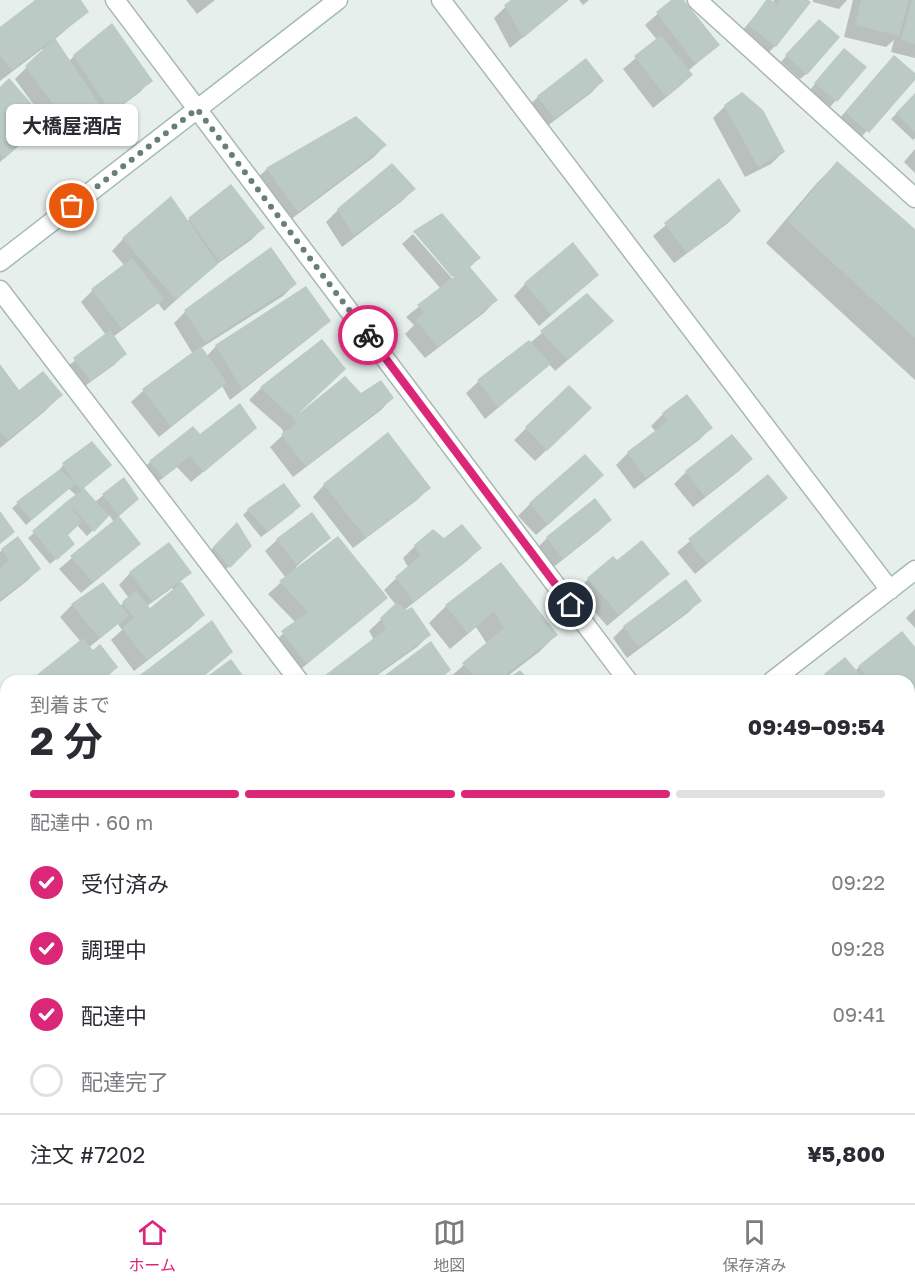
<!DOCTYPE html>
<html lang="ja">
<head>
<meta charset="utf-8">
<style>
  :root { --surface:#fff; --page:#f7f7f7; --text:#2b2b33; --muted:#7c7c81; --line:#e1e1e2; --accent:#db2777 }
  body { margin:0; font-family:"Golos Text","Noto Sans JP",sans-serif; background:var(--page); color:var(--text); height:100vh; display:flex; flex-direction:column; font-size:22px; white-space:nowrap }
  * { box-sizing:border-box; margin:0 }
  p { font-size:20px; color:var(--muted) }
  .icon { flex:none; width:33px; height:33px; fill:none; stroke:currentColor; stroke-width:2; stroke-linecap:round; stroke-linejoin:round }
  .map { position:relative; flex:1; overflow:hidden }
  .sheet { position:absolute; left:0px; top:675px; width:915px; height:528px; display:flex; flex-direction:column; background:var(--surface); border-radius:18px 18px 0 0; box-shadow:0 2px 4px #0004 }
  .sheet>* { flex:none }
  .pin { position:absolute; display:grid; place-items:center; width:51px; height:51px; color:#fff; margin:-26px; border:3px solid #fff; border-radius:50%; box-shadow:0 2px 6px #0007 }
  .courier { position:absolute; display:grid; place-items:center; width:60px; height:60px; margin:-30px; border:4px solid #db2777; border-radius:50%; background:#fff; color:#222; box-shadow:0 2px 8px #0007 }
  .bubble { position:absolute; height:42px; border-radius:9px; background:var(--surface); box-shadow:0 2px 4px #0004; font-size:20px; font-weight:700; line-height:42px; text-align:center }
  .summary em { font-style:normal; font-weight:700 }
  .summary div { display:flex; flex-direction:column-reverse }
  .summary { display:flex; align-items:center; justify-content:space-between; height:102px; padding:0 30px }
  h1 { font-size:39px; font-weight:700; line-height:45px }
  .bar { display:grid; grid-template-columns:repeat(4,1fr); gap:9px 6px; align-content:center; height:72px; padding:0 30px }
  .bar i { height:8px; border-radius:4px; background:var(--line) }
  .bar .current { background:var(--accent) }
  .bar p { grid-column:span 4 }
  .line { display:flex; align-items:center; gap:15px; padding:0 30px; border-top:2px solid var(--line) }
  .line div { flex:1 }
  ol { padding:0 30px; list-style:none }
  li { display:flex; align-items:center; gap:18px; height:66px }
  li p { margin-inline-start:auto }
  li .icon { padding:6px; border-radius:50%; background:var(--accent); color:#fff; stroke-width:4 }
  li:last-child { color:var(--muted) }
  li i { width:33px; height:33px; border:3px solid var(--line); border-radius:50% }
  .tabs { display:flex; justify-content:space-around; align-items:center; height:84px; border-top:2px solid var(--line); background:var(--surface); font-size:16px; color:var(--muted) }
  .tabs a { display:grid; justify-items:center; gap:3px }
  .tabs .current { color:var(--accent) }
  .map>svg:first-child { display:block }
  .shadow { fill:#0003; fill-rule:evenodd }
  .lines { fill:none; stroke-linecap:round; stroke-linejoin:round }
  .stream { stroke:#8ec9d4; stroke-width:10 }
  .building { fill:#bbcac4 }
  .lane-casing { stroke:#a8b8b2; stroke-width:18 }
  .street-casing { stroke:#a8b8b2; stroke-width:21 }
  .secondary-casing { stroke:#a4bbb3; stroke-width:21 }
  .lane { stroke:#fff; stroke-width:15 }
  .street { stroke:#fff; stroke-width:18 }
  .secondary { stroke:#fff; stroke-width:18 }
  .done { stroke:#687f78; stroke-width:6; stroke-dasharray:0 10.8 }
  .route { stroke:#db2777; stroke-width:8 }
</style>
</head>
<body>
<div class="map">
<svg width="915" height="1203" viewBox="0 0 915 1203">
  <rect width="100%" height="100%" fill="#e6efeb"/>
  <!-- shadow -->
  <path class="shadow" d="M37,0H79L87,12L54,40L69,61L74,56L151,80L140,92L99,123L94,116L63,144L45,120L0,162V89L34,109L36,108L15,79L44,50L42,49L0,81V29Z
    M186,0H215L197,14Z
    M513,0H567L510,48L494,18Z
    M579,0H589L583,5Z
    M673,0H682L718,45L688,71L691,75L679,87L653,108L623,69L657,40L645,25Z
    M768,0L773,3L774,0H806L809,2L775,46L763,58L737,37Z
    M813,0H847L839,9L813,2Z
    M853,0H915V58L891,52L894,40L886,47L844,37Z
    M813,26L806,74L800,79L781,62Z
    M839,55L865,67L830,107L810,90Z
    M882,69L915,75V77L856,143L834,125Z
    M602,81L591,93L542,130L526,108L538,97Z
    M915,95V138L913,140L891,119Z
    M725,106L783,152L771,164L745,177L713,118Z
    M385,145L374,157L286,223L255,180L267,169Z
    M915,149V173L904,162Z
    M837,163L915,231V380L766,243L816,184Z
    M719,180L740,211L728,223L674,263L653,236Z
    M414,189L402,201L342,247L326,222L338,210Z
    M441,215L479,258L469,268L496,300L485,312L425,358L405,334L414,325L406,317L441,289L402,244L413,234L457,284L459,282L416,233H413Z
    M189,220L263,228L251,240L213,267L164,311L158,303L113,337L125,354L114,365L78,391L62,371L106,335L81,302L92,291L125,266L112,251L123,239L187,222Z
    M597,275L539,326L514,296L525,284Z
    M295,284L283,296L201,348L207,356L216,346L329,320L317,332L230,400L222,386L159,437L131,402L143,391L193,354L174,323L185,312Z
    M587,295L600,332L555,371L549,364L485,419L466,393L478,382L529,342L530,343Z
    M322,341L299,412L301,413L361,395L392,398L381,410L293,477L270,447L284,434L282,429L249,400L261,388Z
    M0,367L19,392L61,395L44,412L0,448Z
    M569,387L578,420L535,461L514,440Z
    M687,396L711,428L699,440L634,489L616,465L628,453L656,432L651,426L663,414Z
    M200,436L243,439L191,482L177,467L150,488L138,474L150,462Z
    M732,436L751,459L739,471L693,507L674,484L686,472Z
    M63,465L95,502L123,479L137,498L118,517L139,544L81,593L59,569L114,522L109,515L87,536L77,525L66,535L67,550L50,564L28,538L77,496L68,488L26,525L12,508L58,472Z
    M768,476L786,498L695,574L677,552Z
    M324,485L429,488L417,500L353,548L313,497Z
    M590,487L536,535L518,516L530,504Z
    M248,510L294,512L261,537L243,515Z
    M610,520L599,531L551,569L535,550L547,538Z
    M237,524L250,546L223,572L208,553Z
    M329,537L296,567L297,569L386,598L295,674L271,644L296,623L268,594L286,578L265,551L277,540Z
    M444,540L480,548L468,560L402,612L429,635L417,647L369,681H321L374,640L369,631L396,605L384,590L408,567L403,558L415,546Z
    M2,550L39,569L27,581L0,602V552Z
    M501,564L556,635L539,652L501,681H446L487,644L476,627L450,649L429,623L446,606Z
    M190,572L180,582L203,615L191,627L134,671L111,640L122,630L118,624L88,648L116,667L102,681H32L81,642L60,617L72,605L103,584L120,606L129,598L119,585L130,573ZM172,588L174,591L150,610L147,606Z
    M588,579L656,585L607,626L577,591Z
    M700,600L689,612L627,658L613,638L624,627Z
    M915,609V628L906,618Z
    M211,622L201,679L202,681H246H137Z
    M915,649V693L909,698V681H819L845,659L855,671L859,667Z
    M915,717V793L909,785V722Z
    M915,840V923L909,928V845Z
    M915,989V1009L909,1003V996Z
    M155,1197H319L324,1203H149Z
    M452,1197H517L511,1203H446Z
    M579,1197H655L660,1203H583Z
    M668,1197H756L761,1203H669L666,1199Z"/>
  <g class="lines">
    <!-- stream -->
    <path class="stream" d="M7,1197L22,1203"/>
  </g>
  <!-- building -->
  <path class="building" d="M35,0H81L89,12L12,70L0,56V27Z
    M511,0H569L523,38L504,5Z
    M671,0H684L720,45L696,64L656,12Z
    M766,0H771L778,5L780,0H808L811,2L776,47L748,25Z
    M861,0H909L899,36L855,25Z
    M912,0H915V44L901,40Z
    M819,19L840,37L807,75L785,55Z
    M112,23L153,81L111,112L73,55Z
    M661,35L693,75L666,97L634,56Z
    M55,38L103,110L76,134L25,66Z
    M844,48L867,67L837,102L814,83Z
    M894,55L915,73V80L869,133L845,112Z
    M586,58L604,81L555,119L537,96Z
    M9,78L47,121L4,159L0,154V87Z
    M742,92L763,110L785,152L758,167L724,105Z
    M915,93V132L896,113Z
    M356,116L387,145L298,212L266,168Z
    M837,161L915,229V338L787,221Z
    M392,163L416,189L354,236L337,209Z
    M719,178L741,211L687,253L664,223Z
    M231,184L265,228L219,261L188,218Z
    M171,196L218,264L176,300L122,238Z
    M442,213L481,258L469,266L498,300L438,347L416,321L424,312L417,305L459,273L452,277L413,231Z
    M573,242L599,275L551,315L524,283Z
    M271,247L297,284L205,343L184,310Z
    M132,258L164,299L122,329L91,289Z
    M306,286L331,321L242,389L215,345Z
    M587,293L614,321L568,360L540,331Z
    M110,330L127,354L91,381L73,358Z
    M322,339L346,369L297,415L345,376L361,393L381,380L394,398L306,467L281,434L296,424L293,418L260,387Z
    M529,340L551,364L498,408L477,380Z
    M201,346L227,383L171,427L142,389Z
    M0,364L19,390L43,371L63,395L8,440L0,431Z
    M569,385L592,408L547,451L525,427Z
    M687,394L713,428L646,478L627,452L668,421L662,413Z
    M240,403L257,428L204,472L190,456L163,478L149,461L193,426L200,434Z
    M388,432L431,488L366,538L323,484Z
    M732,434L753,459L705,497L685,471Z
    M92,441L112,465L84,488L109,516L94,532L67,501L82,490L75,484L32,520L16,502L60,469L75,484L62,463Z
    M585,454L604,475L548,525L529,503Z
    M768,474L788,498L707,564L688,539Z
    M124,477L139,499L119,516L102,494Z
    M284,483L301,506L268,532L247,509Z
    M595,498L612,520L563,559L546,537Z
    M67,501L82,522L68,535L75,544L57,560L32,531Z
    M0,511L15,532L0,544Z
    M312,512L331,538L297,565L276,539Z
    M119,516L141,544L93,583L70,556Z
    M237,522L252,546L230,568L213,547Z
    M462,524L482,548L414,602L395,577L420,556L414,545L433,529L444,538Z
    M18,536L41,569L0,600V568L9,561L1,549Z
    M338,536L388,598L307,664L281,631L308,612L279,581Z
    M642,540L670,574L619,615L587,578L613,556L617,560Z
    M169,542L192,573L152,601L129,572Z
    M501,562L558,635L497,681H479L462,663L504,628L494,611L468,634L445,605Z
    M686,579L702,601L639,647L623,626Z
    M103,582L129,616L99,638L71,604Z
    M182,582L205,615L147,660L122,628L134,618L122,602L136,590L150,608Z
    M397,602L406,610L412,607L431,635L367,681H328L324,676L386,629L380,618Z
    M212,620L233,652L198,681H145L140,675Z
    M902,631L915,647V692L911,695L909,693V681H871L858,666Z
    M83,638L93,650L100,644L118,667L102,681H29Z
    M431,641L451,670L437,681H377Z
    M845,657L864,679L862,681H829L824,674Z
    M231,659L247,681H201Z
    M520,670L530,681H505Z
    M915,715V767L909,759V738L911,736L909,733V720Z
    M6,828V888L0,893V833Z
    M915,839V862L909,854V843Z
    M909,871L915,879V922L909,927Z
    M160,1197H225L229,1203H164Z
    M231,1197H321L326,1203H236Z
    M451,1197H460L465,1203H443Z
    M465,1197H518L510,1203H470Z
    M599,1197H657L661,1203H604Z
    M685,1197H706L698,1203H690Z
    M711,1197H758L763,1203H716Z"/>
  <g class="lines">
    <!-- lane casing -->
    <g class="lane-casing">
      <path id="lane" d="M909,1118L915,1156"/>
    </g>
    <!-- street casing -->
    <g class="street-casing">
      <path id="street" d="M115,0L628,681
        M441,0L890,590
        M697,0L915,198
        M0,290L299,681
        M772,681L915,570
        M0,749L6,757
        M909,807L915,802
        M0,1132L6,1135
        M351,1197L356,1203
        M373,1203L381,1197"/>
    </g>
    <!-- secondary casing -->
    <g class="secondary-casing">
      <path id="secondary" d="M0,262L338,0"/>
    </g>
    <!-- lane -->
    <use href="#lane" class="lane"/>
    <!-- street -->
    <use href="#street" class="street"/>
    <!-- secondary -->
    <use href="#secondary" class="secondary"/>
  </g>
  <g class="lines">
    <!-- done -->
    <path class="done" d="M72,206L197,109L368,335"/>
    <!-- route -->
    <path class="route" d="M368,335L571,605"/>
  </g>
</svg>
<div class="pin" style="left:72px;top:206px;background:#ea580c"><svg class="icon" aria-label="bag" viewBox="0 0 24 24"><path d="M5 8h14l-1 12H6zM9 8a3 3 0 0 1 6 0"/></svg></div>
<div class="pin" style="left:571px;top:605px;background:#1f2937"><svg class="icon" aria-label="home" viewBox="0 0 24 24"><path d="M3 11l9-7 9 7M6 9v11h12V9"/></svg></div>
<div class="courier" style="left:368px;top:335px"><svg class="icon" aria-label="bike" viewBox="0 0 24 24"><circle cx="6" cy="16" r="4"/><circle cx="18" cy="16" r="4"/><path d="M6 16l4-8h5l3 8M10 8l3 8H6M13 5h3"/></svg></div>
<div class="bubble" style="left:6px;top:104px;width:132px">大橋屋酒店</div>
<section class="sheet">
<div class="summary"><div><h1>2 分</h1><p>到着まで</p></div><em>09:49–09:54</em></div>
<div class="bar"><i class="current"></i><i class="current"></i><i class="current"></i><i></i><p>配達中 · 60 m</p></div>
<ol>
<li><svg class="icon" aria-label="check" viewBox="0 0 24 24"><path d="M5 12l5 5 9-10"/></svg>受付済み<p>09:22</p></li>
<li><svg class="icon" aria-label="check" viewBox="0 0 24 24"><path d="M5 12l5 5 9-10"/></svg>調理中<p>09:28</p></li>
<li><svg class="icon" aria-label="check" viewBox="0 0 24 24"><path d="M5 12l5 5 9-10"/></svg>配達中<p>09:41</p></li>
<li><i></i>配達完了</li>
</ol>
<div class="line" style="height:78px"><div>注文 #7202</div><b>¥5,800</b></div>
</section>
</div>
<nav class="tabs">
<a class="current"><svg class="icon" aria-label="home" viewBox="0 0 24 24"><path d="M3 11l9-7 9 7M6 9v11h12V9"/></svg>ホーム</a>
<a><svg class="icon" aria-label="map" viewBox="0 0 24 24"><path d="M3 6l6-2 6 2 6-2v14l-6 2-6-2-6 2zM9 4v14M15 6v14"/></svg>地図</a>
<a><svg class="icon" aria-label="saved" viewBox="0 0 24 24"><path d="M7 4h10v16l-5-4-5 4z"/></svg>保存済み</a>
</nav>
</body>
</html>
